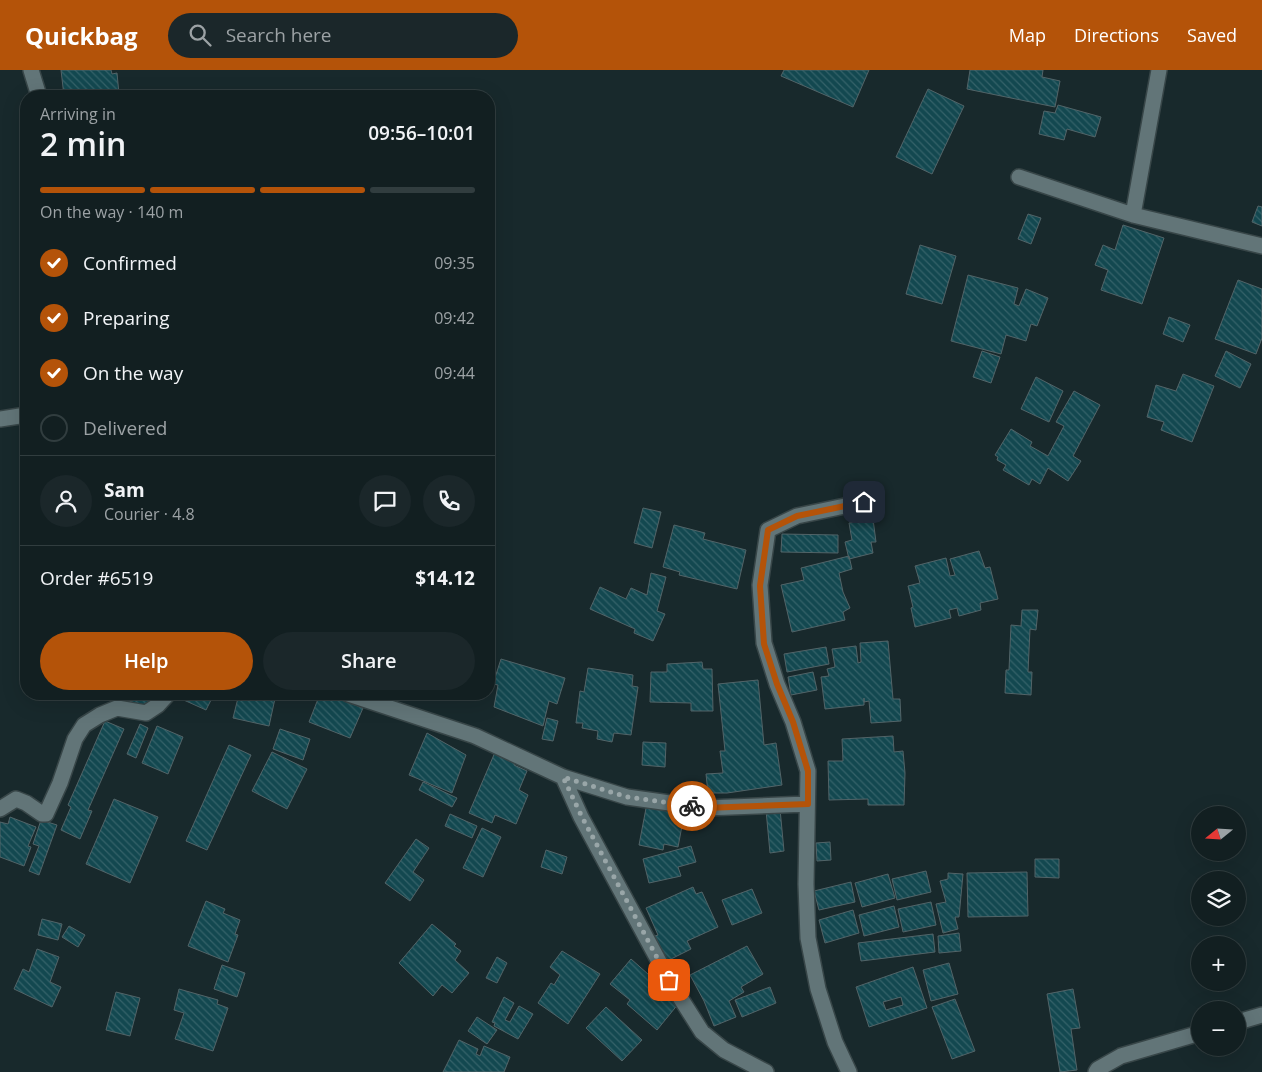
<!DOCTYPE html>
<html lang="en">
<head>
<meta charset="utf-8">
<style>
  :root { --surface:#121f21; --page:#1b272a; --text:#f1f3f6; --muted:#9ca2a5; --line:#313d3f; --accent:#b45309 }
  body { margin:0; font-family:"Open Sans",sans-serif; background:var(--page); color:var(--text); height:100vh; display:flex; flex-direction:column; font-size:19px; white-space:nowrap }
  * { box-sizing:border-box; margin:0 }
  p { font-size:16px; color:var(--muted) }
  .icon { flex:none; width:28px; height:28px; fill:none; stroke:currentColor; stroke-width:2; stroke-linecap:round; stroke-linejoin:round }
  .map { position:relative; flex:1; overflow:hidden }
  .side { position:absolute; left:20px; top:20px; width:475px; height:610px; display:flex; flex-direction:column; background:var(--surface); border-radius:20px; box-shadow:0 5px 20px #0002,0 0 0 1px var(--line) }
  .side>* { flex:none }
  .needle { width:32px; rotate:252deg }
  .buttons { position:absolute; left:1191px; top:736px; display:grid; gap:10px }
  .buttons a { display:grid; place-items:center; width:55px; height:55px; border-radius:50%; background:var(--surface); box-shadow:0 5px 20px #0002,0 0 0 1px var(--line); font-size:25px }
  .pin { position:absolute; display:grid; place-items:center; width:42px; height:42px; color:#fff; margin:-21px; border-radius:10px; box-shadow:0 2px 8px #0006 }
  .courier { position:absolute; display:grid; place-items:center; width:50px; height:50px; margin:-25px; border:4px solid #b45309; border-radius:50%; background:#fff; color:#222; box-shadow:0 1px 6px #0007 }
  .overview em { font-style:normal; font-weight:600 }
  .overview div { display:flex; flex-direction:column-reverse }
  .overview { display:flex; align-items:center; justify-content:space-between; height:85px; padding:0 20px }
  h1 { font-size:32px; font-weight:600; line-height:38px }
  .bar { display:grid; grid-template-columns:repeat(4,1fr); gap:8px 5px; align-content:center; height:60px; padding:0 20px }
  .bar i { height:6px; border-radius:4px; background:var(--line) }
  .bar .selected { background:var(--accent) }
  .bar p { grid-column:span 4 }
  .line { display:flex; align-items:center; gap:12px; padding:0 20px; border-top:1px solid var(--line) }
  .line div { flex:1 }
  .round { display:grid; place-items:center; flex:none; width:52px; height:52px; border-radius:26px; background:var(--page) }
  ol { padding:0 20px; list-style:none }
  li { display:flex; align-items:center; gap:15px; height:55px }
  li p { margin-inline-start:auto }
  li .icon { padding:5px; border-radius:50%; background:var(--accent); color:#fff; stroke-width:4 }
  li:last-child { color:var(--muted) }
  li i { width:28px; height:28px; border:2px solid var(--line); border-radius:50% }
  .action { display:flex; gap:10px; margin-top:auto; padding:10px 20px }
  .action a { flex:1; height:58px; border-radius:30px; background:var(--accent); color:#fff; font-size:20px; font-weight:600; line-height:58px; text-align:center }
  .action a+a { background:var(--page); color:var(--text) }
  header { display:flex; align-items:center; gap:30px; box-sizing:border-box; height:70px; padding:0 25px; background:var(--accent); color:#fff }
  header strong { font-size:24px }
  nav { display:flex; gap:28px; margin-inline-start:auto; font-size:18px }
  .search { width:350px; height:45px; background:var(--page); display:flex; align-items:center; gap:12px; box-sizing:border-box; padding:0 18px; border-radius:28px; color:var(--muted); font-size:19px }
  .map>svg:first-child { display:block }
  .building { fill:url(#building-back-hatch); stroke:#526468; fill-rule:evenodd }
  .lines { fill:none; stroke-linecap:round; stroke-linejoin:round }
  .street-casing { stroke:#384648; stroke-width:18 }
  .street { stroke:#627578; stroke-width:15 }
  .done { stroke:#99a6a8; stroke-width:5; stroke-dasharray:0 9 }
  .route { stroke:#b45309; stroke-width:6 }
</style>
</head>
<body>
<header>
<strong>Quickbag</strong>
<div class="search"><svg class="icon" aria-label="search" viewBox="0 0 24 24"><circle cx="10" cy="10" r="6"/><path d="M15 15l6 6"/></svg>Search here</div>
<nav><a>Map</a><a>Directions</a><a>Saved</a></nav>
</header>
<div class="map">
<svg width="1262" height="1002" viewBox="0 0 1262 1002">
  <defs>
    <pattern id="building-back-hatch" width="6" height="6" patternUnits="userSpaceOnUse" patternTransform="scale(1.25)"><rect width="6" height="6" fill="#134850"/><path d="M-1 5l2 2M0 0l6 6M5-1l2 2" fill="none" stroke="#356269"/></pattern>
  </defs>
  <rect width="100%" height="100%" fill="#18292c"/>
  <!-- building -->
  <path class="building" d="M61,0H111L112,4L117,3L119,24L93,26H64Z
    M784,0H869L853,37L781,6Z
    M970,0H1043L1042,7L1060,11L1055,37L967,19Z
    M928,19L964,36L932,104L896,87Z
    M1058,35L1101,47L1095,67L1067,59L1064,70L1039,64L1044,41L1055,43Z
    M1258,136L1262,137V156L1252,152Z
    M1028,144L1041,148L1031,174L1018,169Z
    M1123,155L1164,168L1142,234L1101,220L1108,200L1095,195L1103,175L1115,180Z
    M920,175L956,186L942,234L906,224Z
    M968,205L1018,218L1014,234L1019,236L1026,219L1048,228L1037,256L1031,254L1026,271L1006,265L1001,284L951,271Z
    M1238,210L1262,219V268L1256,284L1215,269Z
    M1169,247L1190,255L1183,272L1163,264Z
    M982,281L1000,287L991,313L973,307Z
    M1226,281L1251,294L1240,318L1215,306Z
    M1183,304L1214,316L1192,372L1161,360L1164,352L1147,347L1156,315L1176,321Z
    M1036,307L1063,321L1049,352L1021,339Z
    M1074,321L1100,335L1073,386L1081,391L1068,411L1048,398L1040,414L1032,409L1029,415L1003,400L1006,395L997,390L998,387L995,385L1011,359L1032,372L1030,376L1048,386L1064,356L1056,352Z
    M643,438L661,442L652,478L634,473Z
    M873,449L876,472H871L873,483L849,489L845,472L852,470L849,453Z
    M674,455L705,463L703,469L746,480L737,519L679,505L680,502L663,497Z
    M782,464L838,465V483L781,482Z
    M979,481L985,498L990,497L998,529L980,533L981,540L959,546L957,538L949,540L951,548L915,557L911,538L913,537L908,516L920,513L915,496L946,488L950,506L955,505L950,489Z
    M849,486L852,499L839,503L843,522L850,538L843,542L845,550L792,562L781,515L804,510L801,498Z
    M651,503L666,507L657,541L665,544L653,571L634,563L635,559L590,539L600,517L626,529L631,518L647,525Z
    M1022,540H1038L1036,560L1030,559L1028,602H1032L1031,625L1005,623L1006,600H1009L1011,555L1021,556Z
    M888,571L893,629H900L901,651L871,653L869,631L864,632V628V635L825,639L821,607L829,606L827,599L835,597L832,579L856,576L858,593L861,592L860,573Z
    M826,577L829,594L787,602L784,584Z
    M501,589L565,608L557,634L549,631L543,656L494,637L498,615L493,614Z
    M702,592L703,599H712L713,641H691V633L650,632L651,602H667V594Z
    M588,598L633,605L632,616L638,617L631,665L614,663L612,672L597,669L598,661L582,658L583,653H576L580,621L584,622Z
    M813,602L817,620L791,625L788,607Z
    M758,610L764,675L776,673L782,715L727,723H708L706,704L723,703L720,681H725L718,614Z
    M107,624H155L151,638Z
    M178,624H214L206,640L177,627Z
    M239,624H276L269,656L233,648Z
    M320,624H326L363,638L350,668L309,652Z
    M547,648L558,651L553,671L542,669Z
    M105,651L124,659L88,740L92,741L80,769L61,760L71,737L68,735Z
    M140,654L148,658L136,688L127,684Z
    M157,656L183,667L168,704L142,693Z
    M280,659L310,669L303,690L273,679Z
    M427,663L466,685L452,723L409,705Z
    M893,666L894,682L903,681L905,703L904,735H868V729L829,730L828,691H843L842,669Z
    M643,672L666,673L665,697L642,695Z
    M229,675L251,685L207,780L186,771Z
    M496,680L517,689L514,695L527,701L519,720L528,725L516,754L495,745L492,753L469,743Z
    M272,682L307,699L287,739L252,721Z
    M423,712L457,728L452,737L419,720Z
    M114,729L158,747L130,813L86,794Z
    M647,733L685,740L678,777L664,774L663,780L639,775Z
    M780,739L784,781L770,783L766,740Z
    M450,744L477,756L472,768L445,756Z
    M10,747L36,757L28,776L31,777L24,796L0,787V752L8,754Z
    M41,750L57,755L39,805L29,801L39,776L33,774Z
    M482,758L501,767L483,807L463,798Z
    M416,769L429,778L413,802L424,810L410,831L385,813Z
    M830,772L831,790L817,791L816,773Z
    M691,776L696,792L678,797L681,806L649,813L643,789Z
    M546,780L567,787L562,804L541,797Z
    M1035,789H1059V808L1035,807Z
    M926,801L931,822L897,830L892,809Z
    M1027,802L1028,846L968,847L967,803Z
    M948,803L963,804L959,847H955L958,859L943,863L936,834L946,832L940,811L948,809Z
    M888,804L895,828L862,837L855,813Z
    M851,812L855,832L819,840L814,821Z
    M693,817L696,824L702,822L718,857L687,871L691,879L667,891L655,866L658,865L646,838Z
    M752,819L762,843L732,855L722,830Z
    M206,831L225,839L223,843L240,850L235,864L238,865L228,892L188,876Z
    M931,832L936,855L903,862L898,839Z
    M894,836L899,857L864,866L859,845Z
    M853,840L859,863L825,873L819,850Z
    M42,849L62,854L58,870L38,865Z
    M432,854L456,874L454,876L461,881L455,890L469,903L452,923L442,915L433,926L399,893Z
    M69,856L85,865L78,877L62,867Z
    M959,863L961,881L939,883L938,866Z
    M933,864L935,882L861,891L858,873Z
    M747,876L763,904L741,917L744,922L729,931L736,947L714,956L704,931L690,905Z
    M37,879L59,887L50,912L61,917L52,937L14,919L23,899L29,902Z
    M562,881L600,904L568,954L538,933L551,913L554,915L560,905L550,897Z
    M497,887L507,893L497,913L486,908Z
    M631,889L657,912L656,913L679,933L657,960L627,934L630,930L610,914Z
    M949,893L958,924L931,931L923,900Z
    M222,895L245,903L237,927L214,919Z
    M913,897L927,938L869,957L856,917ZM901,927L903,935L886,940L883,932Z
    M770,917L776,933L742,947L735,930Z
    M179,919L218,930L217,934L228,938L213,981L175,969L184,943L174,940Z
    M1073,919L1080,958L1071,959L1077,1000L1060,1002L1047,924Z
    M116,922L140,928L130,966L106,960Z
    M504,927L514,933L505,950L510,952L519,936L533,944L518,969L494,956L495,953L492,952Z
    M955,929L975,981L952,989L932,937Z
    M606,937L642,970L622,991L586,958Z
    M477,947L497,960L487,974L468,961Z
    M459,970L478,979L476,984L480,986L484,976L510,987L504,1002H443Z"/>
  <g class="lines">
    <!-- street casing -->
    <g class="street-casing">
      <path id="street" d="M31,0L39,26
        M1019,107L1133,145L1262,176
        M1133,145L1159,0
        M0,349L26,345
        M348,624L475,666L563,707L627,727L705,738L807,734
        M563,707L581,747L669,910L702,962L724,980L766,1002
        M0,739L16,729L26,733L42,744H46L60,713L75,669L84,655L100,645L117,638L146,643L158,635L168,624
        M1238,952L1262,945
        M849,1002L835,972L818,919L808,868L806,814L808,701L793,652L777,614L764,573L760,515L768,460L797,446L864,432
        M1096,1002L1098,999L1121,986L1200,963"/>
    </g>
    <!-- street -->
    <use href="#street" class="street"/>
  </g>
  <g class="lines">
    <!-- done -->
    <path class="done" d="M669,910L582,747L563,707L627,727L692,736"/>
    <!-- route -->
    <path class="route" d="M692,736L705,738L808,734V701L793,652L777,614L764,574L760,516L768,460L797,446L864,432"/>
  </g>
</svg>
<div class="buttons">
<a><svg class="needle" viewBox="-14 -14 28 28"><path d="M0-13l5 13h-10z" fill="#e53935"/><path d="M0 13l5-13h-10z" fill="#9ca2a5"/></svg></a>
<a><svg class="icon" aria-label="layers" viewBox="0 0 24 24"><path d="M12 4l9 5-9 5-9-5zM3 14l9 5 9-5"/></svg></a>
<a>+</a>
<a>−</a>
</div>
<div class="pin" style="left:669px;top:910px;background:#ea580c"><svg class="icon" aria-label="bag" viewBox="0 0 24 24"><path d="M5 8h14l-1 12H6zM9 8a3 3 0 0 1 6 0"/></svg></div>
<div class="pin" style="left:864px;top:432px;background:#1f2937"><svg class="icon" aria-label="home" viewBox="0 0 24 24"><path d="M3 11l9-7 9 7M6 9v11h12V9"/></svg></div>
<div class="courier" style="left:692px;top:736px"><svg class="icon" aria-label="bike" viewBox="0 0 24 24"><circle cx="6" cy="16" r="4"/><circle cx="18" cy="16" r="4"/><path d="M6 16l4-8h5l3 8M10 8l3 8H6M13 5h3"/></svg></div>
<section class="side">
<div class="overview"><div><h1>2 min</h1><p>Arriving in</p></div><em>09:56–10:01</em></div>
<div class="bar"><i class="selected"></i><i class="selected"></i><i class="selected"></i><i></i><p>On the way · 140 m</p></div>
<ol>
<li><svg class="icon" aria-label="check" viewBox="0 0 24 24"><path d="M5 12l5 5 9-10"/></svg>Confirmed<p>09:35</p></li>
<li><svg class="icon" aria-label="check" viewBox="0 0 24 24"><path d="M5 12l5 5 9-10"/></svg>Preparing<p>09:42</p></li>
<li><svg class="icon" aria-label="check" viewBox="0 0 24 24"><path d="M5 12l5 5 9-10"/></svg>On the way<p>09:44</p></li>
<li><i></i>Delivered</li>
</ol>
<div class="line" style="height:90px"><a class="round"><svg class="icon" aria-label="person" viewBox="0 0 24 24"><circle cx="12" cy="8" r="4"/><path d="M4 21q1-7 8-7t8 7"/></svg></a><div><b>Sam</b><p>Courier · 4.8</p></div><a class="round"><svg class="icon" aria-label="chat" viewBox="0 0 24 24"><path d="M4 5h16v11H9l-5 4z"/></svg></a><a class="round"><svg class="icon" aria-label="phone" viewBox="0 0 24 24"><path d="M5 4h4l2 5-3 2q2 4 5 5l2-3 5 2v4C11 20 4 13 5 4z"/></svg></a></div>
<div class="line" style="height:65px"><div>Order #6519</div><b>$14.12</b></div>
<div class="action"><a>Help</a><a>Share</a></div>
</section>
</div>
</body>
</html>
